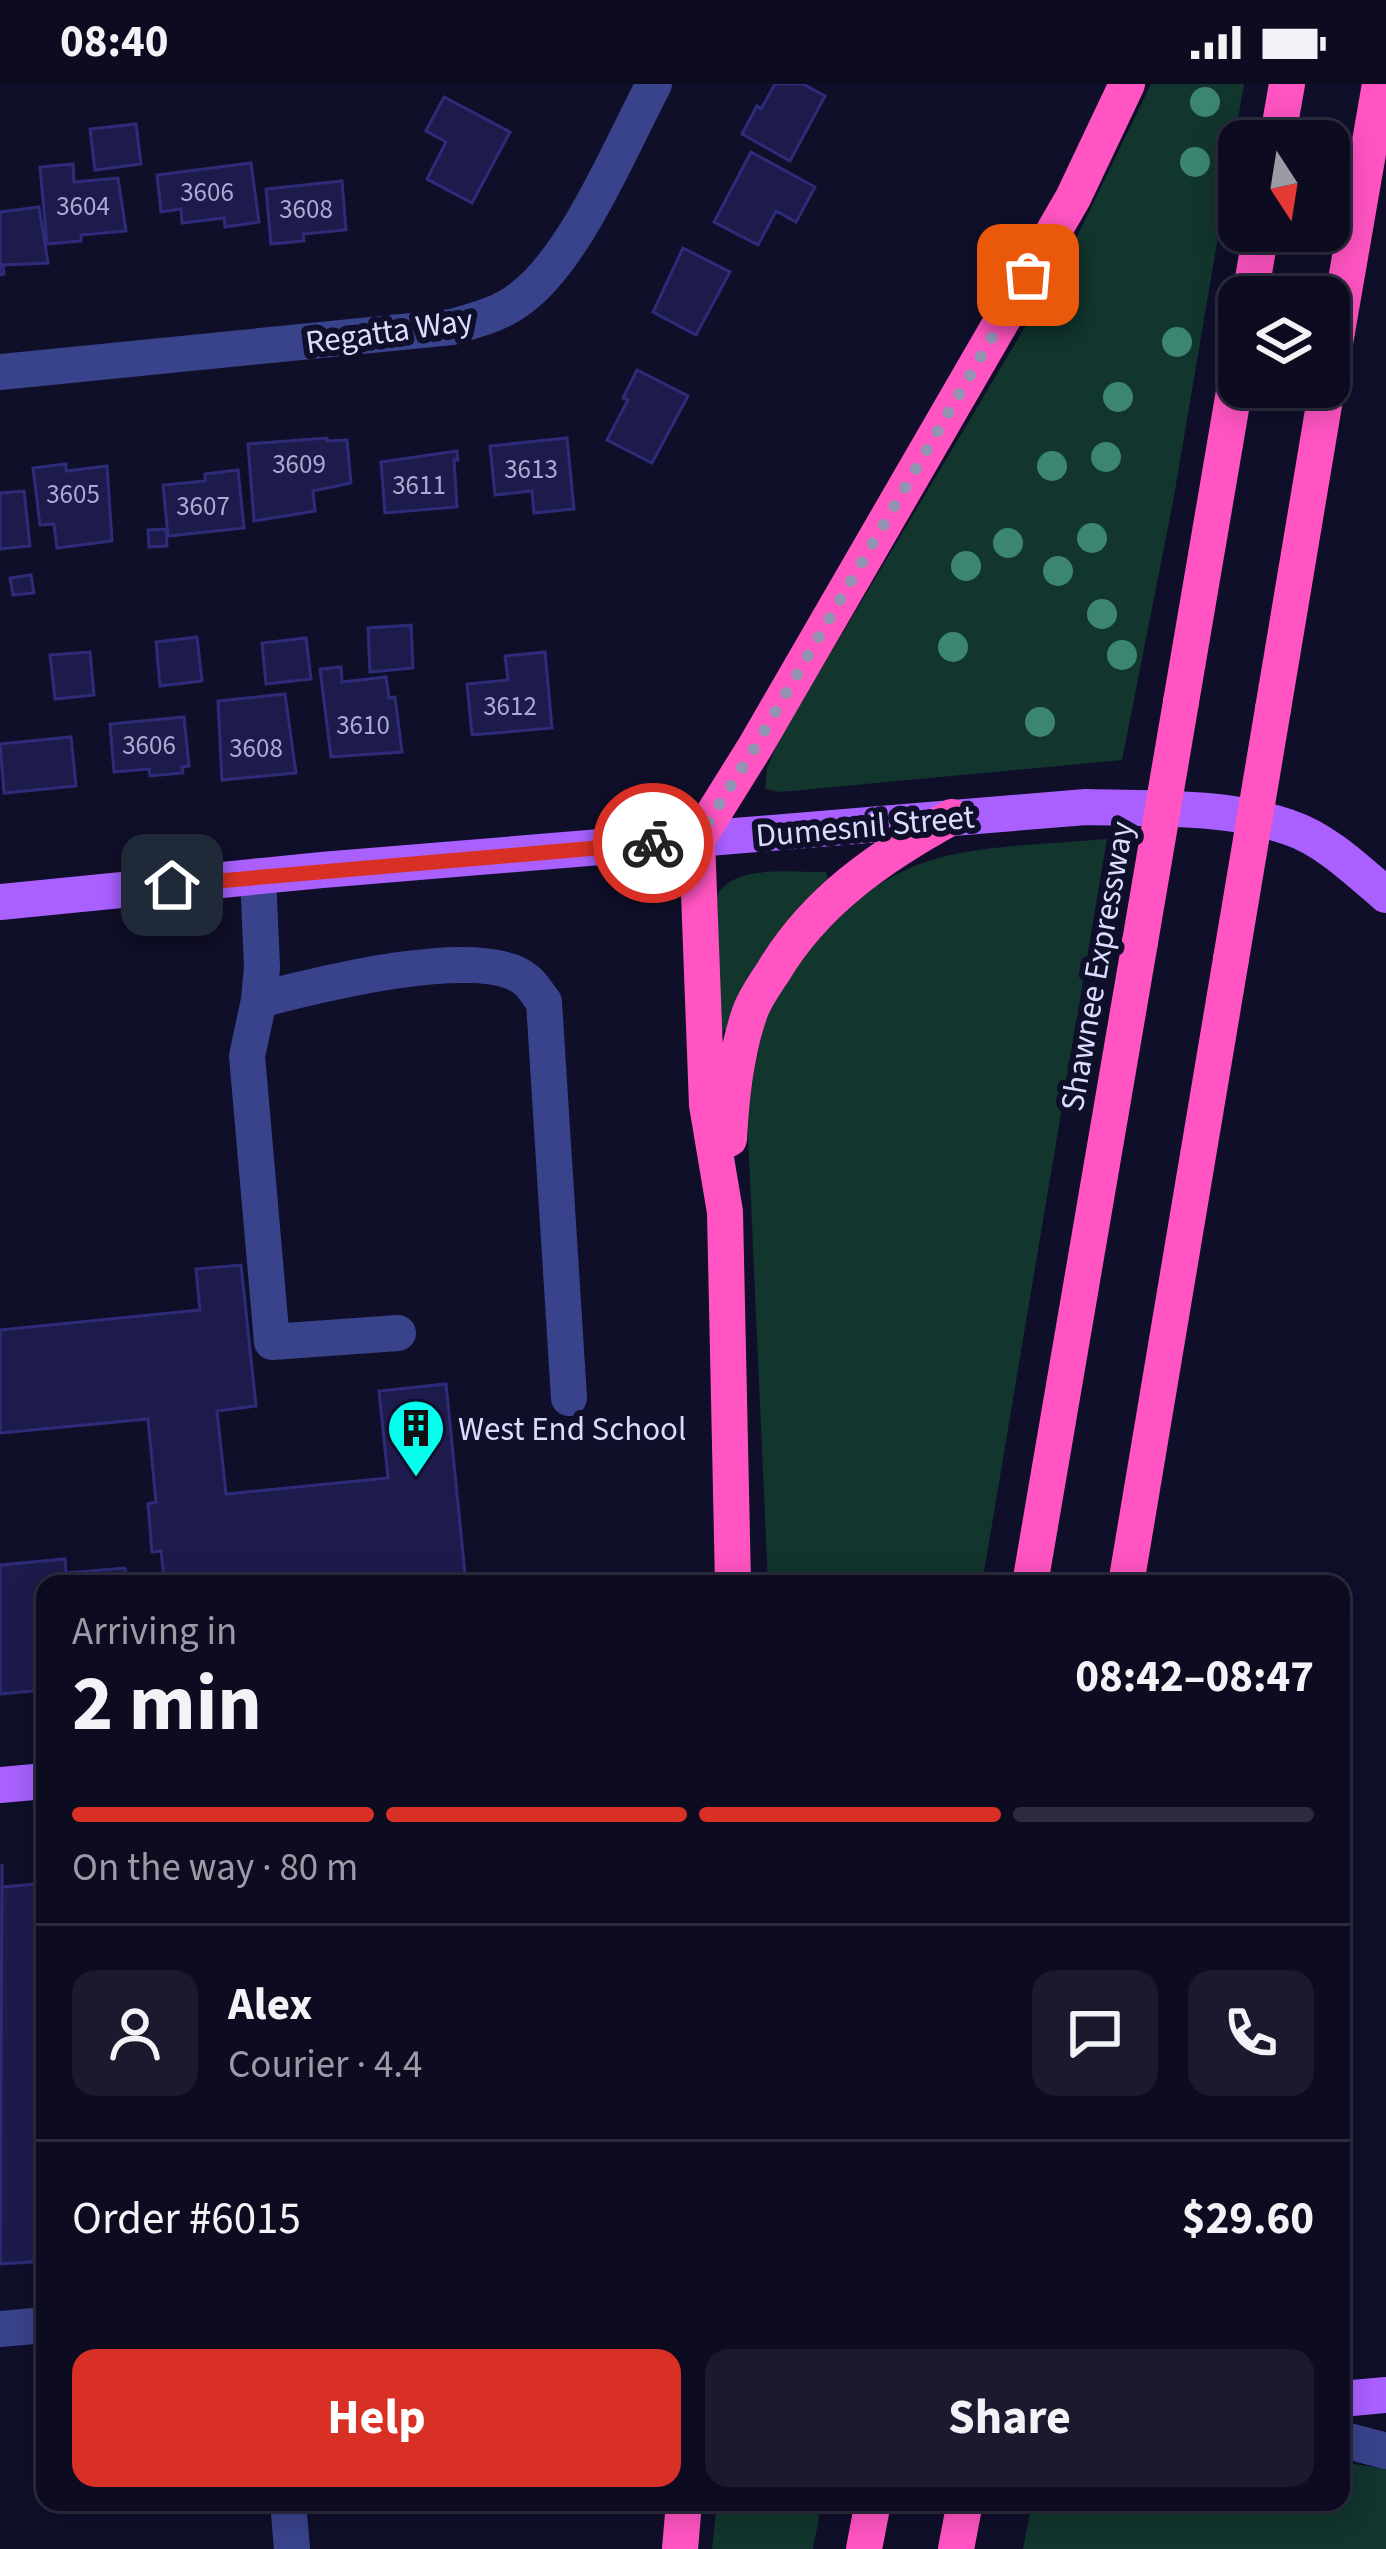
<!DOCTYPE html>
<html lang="en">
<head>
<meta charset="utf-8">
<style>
  :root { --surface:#0c0b20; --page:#1a192d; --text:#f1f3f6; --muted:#9a9ba5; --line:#2c2b3e; --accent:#d93025 }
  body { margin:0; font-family:"Source Sans 3",sans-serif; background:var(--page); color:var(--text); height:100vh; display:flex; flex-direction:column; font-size:45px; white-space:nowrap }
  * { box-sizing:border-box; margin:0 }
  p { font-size:39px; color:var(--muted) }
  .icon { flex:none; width:66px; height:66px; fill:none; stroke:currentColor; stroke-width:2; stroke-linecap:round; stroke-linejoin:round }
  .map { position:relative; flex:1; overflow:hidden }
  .panel { position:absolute; left:36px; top:1491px; width:1314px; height:936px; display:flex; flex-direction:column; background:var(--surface); border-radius:24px; box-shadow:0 6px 30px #0003,0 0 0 3px var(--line) }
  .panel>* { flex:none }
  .needle { width:78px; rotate:168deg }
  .buttons { position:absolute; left:1218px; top:36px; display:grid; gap:24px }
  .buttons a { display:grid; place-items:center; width:132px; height:132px; border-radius:24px; background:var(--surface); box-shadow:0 6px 30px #0003,0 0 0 3px var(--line); font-size:60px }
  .pin { position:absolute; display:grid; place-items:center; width:102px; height:102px; color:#fff; margin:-51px; border-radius:24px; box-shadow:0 6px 18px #0006 }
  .courier { position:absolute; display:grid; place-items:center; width:120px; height:120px; margin:-60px; border:9px solid #d93025; border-radius:50%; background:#fff; color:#222; box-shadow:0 3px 15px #0007 }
  .overview em { font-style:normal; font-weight:700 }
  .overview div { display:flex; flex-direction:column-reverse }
  .overview { display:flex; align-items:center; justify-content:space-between; height:204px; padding:0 36px }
  h1 { font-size:78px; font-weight:700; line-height:90px }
  .bar { display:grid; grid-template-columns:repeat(4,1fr); gap:18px 12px; align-content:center; height:144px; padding:0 36px }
  .bar i { height:15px; border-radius:9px; background:var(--line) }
  .bar .current { background:var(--accent) }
  .bar p { grid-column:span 4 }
  .line { display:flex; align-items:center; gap:30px; padding:0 36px; border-top:3px solid var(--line) }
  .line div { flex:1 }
  .round { display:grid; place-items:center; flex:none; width:126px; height:126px; border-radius:24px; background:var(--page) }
  .button { display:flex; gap:24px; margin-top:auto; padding:24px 36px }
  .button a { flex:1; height:138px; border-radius:24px; background:var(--accent); color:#fff; font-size:48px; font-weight:700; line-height:138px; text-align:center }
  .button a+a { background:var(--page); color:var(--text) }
  .status { display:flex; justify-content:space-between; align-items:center; height:84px; padding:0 60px; background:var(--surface); direction:ltr }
  .status svg { height:33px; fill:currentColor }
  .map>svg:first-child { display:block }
  .green { fill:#12352e }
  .building { fill:#1c1b4c; stroke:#2e2c79; stroke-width:3 }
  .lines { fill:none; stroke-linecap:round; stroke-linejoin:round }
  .minor { stroke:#39438b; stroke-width:36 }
  .major { stroke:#a960ff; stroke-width:36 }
  .highway { stroke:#ff54c2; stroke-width:36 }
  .highway-bridge { stroke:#ff54c2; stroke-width:36 }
  .tree { fill:#3b8572 }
  .done { stroke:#9394b4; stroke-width:12; stroke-dasharray:0 21.6 }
  .route { stroke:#d93025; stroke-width:15 }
  .labels { text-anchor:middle; stroke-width:12; stroke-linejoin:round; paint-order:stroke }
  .number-label { font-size:27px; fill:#aaabd2 }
  .street-label { font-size:33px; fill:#d9dbff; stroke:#100f2a }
  .poi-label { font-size:33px; fill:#d9dbff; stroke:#100f2a; text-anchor:start }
</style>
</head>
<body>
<div class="status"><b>08:40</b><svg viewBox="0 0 49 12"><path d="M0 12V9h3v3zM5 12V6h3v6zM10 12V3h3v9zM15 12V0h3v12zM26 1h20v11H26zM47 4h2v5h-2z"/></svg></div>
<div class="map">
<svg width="1386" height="2465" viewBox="0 0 1386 2465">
  <rect width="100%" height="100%" fill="#100f2a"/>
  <!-- green -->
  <path class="green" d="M1151,0H1244L1173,418L1122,676L780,708L765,705L767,684L780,654L1068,171Z
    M1107,755L982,1500H768L747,1028C752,992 755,953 772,920C806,854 867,792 942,773C995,760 1053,760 1107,755Z
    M826,788L828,795C783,839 747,883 728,944L721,948L717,812C733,779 795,789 826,788Z
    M1341,2378L1386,2385V2465H1023L1032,2418H1341Z
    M717,2418H822L813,2465H712Z"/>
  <!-- building -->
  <path class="building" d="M775,0H803L825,12L790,77L742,50L757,22L761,25Z
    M444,13L510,48L472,119L427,95L446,58L426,47Z
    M136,40L141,80L95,86L90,45Z
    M751,68L815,103L796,138L776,127L758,161L714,138Z
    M251,79L259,138L225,143L224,134L182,139L181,125L161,128L157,91Z
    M73,80L74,98L118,94L126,147L81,151V157L47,160L40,83Z
    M342,97L346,146L303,150L304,157L271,160L266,105Z
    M39,123L48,179L3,181L4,190L0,191V128Z
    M683,164L730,188L696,251L653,228Z
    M637,286L688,312L652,379L607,356L628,316L623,314Z
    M327,354V357L347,356L351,399L313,407L315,427L254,437L248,360Z
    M567,354L574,425L534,429L532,407L495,411L490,362Z
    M457,367L458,376H454L457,423L385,429L381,378Z
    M66,380V387L107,382L112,457L57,464L54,440L40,441L33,384Z
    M238,386L244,444L168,452L163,401L205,397V390Z
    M24,407L30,462L0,465V409Z
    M166,445L167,462L149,463L148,446Z
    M31,491L34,509L13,511L10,494Z
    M411,541L413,584L370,588L368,544Z
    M197,553L202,597L160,602L156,558Z
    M306,554L311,595L266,600L262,559Z
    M90,568L94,611L55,615L50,571Z
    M545,568L552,644L472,651L467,600L508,596L505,572Z
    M341,583L342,598L386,593L389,614L395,613L402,668L331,673L320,585Z
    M285,610L296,689L222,696L218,617Z
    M184,633L189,682L182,683L183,689L150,692L149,685L114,688L110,640Z
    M71,653L76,702L4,709L0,660Z
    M241,1181L256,1322L217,1327L226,1410L388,1394L379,1307L446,1300L466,1500H45V1606L0,1610V1481L65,1475L66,1489L125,1484L127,1498L164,1495L161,1467L152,1468L148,1420L156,1418L148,1335L0,1349V1246L200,1226L196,1185Z
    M2,1780V1803L36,1800V1812H45V2177L0,2180Z"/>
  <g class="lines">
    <!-- minor -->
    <path class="minor" d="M0,288L452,243C476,236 501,230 521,214C576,173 621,62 654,0
      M258,792L262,883L259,916C313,902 482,858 526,896C533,901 538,911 544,918L569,1314
      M259,916L247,972L272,1258L398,1249
      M0,2245L45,2241
      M1341,2355L1386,2367
      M288,2418L292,2465"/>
    <!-- major -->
    <path class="major" d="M0,818L322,786L1086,723C1151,725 1225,721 1288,743C1325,755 1357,786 1386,811
      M0,1701L45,1697
      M1341,2315L1386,2311"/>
    <!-- highway -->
    <path class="highway" d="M1277,57L1287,0
      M1250,213L1261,147
      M1329,294L1380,0
      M1181,618L1239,278
      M1273,625L1327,303
      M729,1055C731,1013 736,968 750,928C755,914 765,900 773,888C815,817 881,772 952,733
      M733,1500L725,1128L707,1021L697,756L755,663L1073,114L1127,0
      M1030,1500L1140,858
      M1126,1500L1231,875
      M680,2465L684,2418
      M864,2465L873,2418
      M956,2465L965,2418"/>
    <!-- highway-bridge -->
    <path class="highway-bridge" d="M1140,858L1181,618
      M1231,875L1273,625"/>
  </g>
  <!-- trees -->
  <g class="tree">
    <circle cx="1205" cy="18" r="15"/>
    <circle cx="1195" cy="78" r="15"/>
    <circle cx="1177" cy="258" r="15"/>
    <circle cx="1118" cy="313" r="15"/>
    <circle cx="1106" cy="373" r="15"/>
    <circle cx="1052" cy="382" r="15"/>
    <circle cx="1092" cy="454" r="15"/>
    <circle cx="1008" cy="459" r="15"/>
    <circle cx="966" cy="482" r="15"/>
    <circle cx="1058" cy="487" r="15"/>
    <circle cx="1102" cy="530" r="15"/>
    <circle cx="953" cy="563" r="15"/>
    <circle cx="1122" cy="571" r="15"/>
    <circle cx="1040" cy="638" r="15"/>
  </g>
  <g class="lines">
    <!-- done -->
    <path class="done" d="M653,759L697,756L755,663L1028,191"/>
    <!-- route -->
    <path class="route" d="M172,801L653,759"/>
  </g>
  <!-- icons -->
  <defs>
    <g id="building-pin" transform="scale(3)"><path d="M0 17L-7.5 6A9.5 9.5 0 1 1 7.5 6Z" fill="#05ffef" stroke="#100f2a"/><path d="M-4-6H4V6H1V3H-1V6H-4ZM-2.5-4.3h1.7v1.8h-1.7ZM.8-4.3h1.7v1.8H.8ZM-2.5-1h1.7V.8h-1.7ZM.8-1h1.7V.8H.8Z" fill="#111"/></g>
  </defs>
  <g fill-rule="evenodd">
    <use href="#building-pin" x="416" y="1344"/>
  </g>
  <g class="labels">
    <!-- number labels -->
    <g class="number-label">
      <text x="207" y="117">3606</text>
      <text x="83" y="131">3604</text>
      <text x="306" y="134">3608</text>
      <text x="299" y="389">3609</text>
      <text x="531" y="394">3613</text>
      <text x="419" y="410">3611</text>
      <text x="73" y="419">3605</text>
      <text x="203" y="431">3607</text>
      <text x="510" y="631">3612</text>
      <text x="363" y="650">3610</text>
      <text x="149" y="670">3606</text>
      <text x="256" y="673">3608</text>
    </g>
    <!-- street labels -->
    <g class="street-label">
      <text transform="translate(389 246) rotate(-8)" y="12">Regatta Way</text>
      <text transform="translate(865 741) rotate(-5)" y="12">Dumesnil Street</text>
      <text transform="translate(1096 882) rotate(-80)" y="12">Shawnee Expressway</text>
    </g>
    <!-- poi labels -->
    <g class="poi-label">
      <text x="458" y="1356">West End School</text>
    </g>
  </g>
</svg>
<div class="buttons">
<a><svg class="needle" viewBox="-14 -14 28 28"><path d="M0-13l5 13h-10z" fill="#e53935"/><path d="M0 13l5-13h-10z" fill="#9a9ba5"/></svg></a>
<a><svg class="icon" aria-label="layers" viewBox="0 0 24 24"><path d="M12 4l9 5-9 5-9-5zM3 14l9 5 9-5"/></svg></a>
</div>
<div class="pin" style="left:1028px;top:191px;background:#ea580c"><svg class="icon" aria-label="bag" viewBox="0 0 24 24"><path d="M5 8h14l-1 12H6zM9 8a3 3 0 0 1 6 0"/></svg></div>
<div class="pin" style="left:172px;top:801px;background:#1f2937"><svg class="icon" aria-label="home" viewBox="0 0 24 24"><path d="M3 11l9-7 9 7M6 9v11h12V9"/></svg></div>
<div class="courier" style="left:653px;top:759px"><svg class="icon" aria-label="bike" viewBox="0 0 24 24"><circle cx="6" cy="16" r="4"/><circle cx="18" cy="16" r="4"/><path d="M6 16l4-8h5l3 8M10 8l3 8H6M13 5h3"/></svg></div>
<section class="panel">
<div class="overview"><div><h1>2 min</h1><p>Arriving in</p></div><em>08:42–08:47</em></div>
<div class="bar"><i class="current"></i><i class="current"></i><i class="current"></i><i></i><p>On the way · 80 m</p></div>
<div class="line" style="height:216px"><a class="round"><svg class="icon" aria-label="person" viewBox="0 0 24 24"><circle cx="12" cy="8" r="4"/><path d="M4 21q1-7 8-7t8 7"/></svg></a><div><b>Alex</b><p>Courier · 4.4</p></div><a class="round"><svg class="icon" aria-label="chat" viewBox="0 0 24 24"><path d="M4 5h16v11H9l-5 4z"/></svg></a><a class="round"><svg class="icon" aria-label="phone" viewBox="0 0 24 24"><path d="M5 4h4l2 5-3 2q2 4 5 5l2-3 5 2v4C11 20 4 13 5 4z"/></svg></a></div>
<div class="line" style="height:156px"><div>Order #6015</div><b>$29.60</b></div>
<div class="button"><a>Help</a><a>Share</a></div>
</section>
</div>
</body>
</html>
